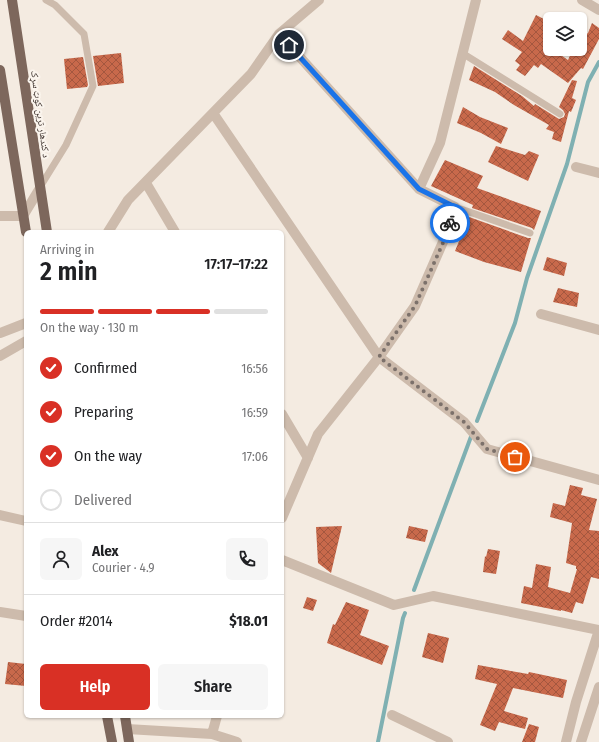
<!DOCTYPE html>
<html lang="en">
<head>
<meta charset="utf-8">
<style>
  :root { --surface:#fff; --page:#f6f6f6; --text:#202124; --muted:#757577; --line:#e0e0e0; --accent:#d93025 }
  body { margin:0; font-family:"Fira Sans Condensed","Noto Naskh Arabic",sans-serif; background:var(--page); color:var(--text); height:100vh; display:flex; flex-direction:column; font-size:15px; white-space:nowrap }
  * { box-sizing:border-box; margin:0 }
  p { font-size:13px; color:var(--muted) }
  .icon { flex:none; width:22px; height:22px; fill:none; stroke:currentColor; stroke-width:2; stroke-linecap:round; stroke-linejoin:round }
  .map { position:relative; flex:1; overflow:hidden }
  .drawer { position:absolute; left:24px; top:230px; width:260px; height:488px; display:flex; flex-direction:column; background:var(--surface); border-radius:6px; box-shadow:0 1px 3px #0004 }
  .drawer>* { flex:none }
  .controls { position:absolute; left:543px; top:12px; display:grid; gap:8px }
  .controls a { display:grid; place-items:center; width:44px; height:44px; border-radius:6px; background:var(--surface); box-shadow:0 1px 3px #0004; font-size:20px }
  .pin { position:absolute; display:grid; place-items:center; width:34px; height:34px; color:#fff; margin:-17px; border:2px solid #fff; border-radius:50%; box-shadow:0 1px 4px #0007 }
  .courier { position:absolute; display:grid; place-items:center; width:40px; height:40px; margin:-20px; border:3px solid #1a73e8; border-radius:50%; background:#fff; color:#222; box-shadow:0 1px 5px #0007 }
  .summary em { font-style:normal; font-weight:600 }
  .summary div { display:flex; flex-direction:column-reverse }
  .summary { display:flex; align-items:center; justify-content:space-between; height:68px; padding:0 16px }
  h1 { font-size:26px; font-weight:600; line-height:30px }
  .bar { display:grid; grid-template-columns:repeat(4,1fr); gap:6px 4px; align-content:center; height:48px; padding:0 16px }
  .bar i { height:5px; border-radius:3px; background:var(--line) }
  .bar .current { background:var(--accent) }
  .bar p { grid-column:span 4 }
  .line { display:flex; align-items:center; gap:10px; padding:0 16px; border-top:1px solid var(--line) }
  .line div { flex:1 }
  .round { display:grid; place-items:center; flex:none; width:42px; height:42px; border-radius:6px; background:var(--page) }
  ol { padding:0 16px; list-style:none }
  li { display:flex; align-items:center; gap:12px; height:44px }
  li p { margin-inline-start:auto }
  li .icon { padding:4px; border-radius:50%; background:var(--accent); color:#fff; stroke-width:4 }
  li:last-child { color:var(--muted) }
  li i { width:22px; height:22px; border:2px solid var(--line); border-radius:50% }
  .button { display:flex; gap:8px; margin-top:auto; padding:8px 16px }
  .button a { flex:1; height:46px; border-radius:6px; background:var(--accent); color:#fff; font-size:16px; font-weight:600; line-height:46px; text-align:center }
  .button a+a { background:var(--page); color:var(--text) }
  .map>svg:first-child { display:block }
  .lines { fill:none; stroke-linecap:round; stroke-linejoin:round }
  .stream { stroke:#7fb0b2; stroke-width:4 }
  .building { fill:url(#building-cross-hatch) }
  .service { stroke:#cdbbac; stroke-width:7 }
  .minor { stroke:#cdbbac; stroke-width:10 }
  .primary { stroke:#7d675c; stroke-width:10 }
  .done { stroke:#7c716b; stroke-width:4; stroke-dasharray:0 7.2 }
  .route { stroke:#1a73e8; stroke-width:5 }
  .labels { text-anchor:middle; stroke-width:4; stroke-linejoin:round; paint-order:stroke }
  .street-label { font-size:10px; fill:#3b302b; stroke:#fbf5ee }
</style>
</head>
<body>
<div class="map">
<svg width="599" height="742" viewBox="0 0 599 742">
  <defs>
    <pattern id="building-cross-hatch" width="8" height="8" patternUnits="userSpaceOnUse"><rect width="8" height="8" fill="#c8694b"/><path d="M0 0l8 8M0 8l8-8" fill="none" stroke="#a4573f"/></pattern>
  </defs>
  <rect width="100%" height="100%" fill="#f4ebe1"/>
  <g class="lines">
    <!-- stream -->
    <path class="stream" d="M477,421L515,323L527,278L567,164L588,82L599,62
      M414,590L472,434
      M378,742L403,618L405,613"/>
  </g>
  <!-- building -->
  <path class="building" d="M536,15L550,22V49H552L568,60L573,49H580V39L588,33L592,23L599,28V39L583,69L581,68L568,83L541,64L538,68L534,65L525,76L516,70L520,65L515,61L522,52L502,39L508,30L523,41Z
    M121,53L124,83L98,86L93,56Z
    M83,57L88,85L87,87L67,89L64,59Z
    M474,66L522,96L534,106L535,104L559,119L564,117L565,114L563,110L559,107L572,80L577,81L572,98L576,100L571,112L569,111L561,142L552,139L554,132L546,129L549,125L514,105L495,92L469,80Z
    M463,107L480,117L508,128L501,144L481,133L457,123Z
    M496,146L525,155L529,151L539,155L528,181L488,162Z
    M445,160L483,176L477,188L541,211L534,230L532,228L472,208L473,205L431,186Z
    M469,217L528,238H531L521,272L484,262L455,251Z
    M547,257L567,263L564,276L543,270Z
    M558,288L579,293L577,307L553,302Z
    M570,485L583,488L581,495L597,499L589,530L599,531V579L591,577L583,604L576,602L572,613L561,610V611L521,603L524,586L532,588L536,564L551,567L548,587L570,593L577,569H576V566L566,563L572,523L550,517L553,503L565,506Z
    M342,526L331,573L318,563L316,527Z
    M409,526L428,530L425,542L406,538Z
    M488,549L500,551L496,574L483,572L485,556L486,557Z
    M307,597L317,600L313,611L303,608Z
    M346,602L369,610L360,635L389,646L382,665L327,643L333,624L335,625Z
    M428,633L449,638L443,663L422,657Z
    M8,662L26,664V686L5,684Z
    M478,665L528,674L529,672L567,680L563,698L513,688L504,711L528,718L525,729L499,722L495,731L480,725L497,684L475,679Z
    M529,724L539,727L535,742H522Z"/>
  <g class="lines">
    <!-- service -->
    <path class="service" d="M462,53L560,114
      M40,187L66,145L93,86L84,34L55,5L46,0
      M455,207L530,233"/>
    <!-- minor -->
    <path class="minor" d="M582,0L599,10
      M279,34L419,189L455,207L446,235L415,306L379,357L318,434L282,518
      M213,113L379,357L464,422L487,449L599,480
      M576,167L599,173
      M146,183L175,232
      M419,189L440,143L476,0
      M0,216H23L40,188
      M108,232L128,200L251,74L279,34L319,0
      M541,314L599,330
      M0,333L26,323
      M0,356L26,341
      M282,414L308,458
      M0,515L26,521
      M282,560L394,605L433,596L599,630
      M0,612L26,616
      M392,715L448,742
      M127,729L212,734L237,742
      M212,734L217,716
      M566,742L576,702L599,630
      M581,742L599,687"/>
    <!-- primary -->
    <path class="primary" d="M12,0L47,232
      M0,70L26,232
      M107,716L112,742
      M125,716L129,742"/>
  </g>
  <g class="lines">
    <!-- done -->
    <path class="done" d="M450,223L446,236L415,306L379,357L464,422L487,449L515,457"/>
    <!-- route -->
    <path class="route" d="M289,45L419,189L455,207L450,223"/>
  </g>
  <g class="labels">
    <!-- street labels -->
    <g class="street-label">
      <text transform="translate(41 114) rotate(82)" y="4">د کندهار ترين کوټ سړک</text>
    </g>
  </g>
</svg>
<div class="controls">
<a><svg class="icon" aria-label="layers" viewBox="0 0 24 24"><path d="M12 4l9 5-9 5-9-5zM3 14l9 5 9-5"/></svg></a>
</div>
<div class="pin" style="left:515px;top:457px;background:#ea580c"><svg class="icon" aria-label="bag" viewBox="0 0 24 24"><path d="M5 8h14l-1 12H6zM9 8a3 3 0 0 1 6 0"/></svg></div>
<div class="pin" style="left:289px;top:45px;background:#1f2937"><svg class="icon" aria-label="home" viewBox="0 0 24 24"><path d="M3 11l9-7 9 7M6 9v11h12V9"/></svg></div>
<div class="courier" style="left:450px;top:223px"><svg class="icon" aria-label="bike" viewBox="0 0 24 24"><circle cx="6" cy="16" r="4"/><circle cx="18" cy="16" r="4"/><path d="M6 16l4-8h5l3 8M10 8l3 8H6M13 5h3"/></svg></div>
<section class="drawer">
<div class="summary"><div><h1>2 min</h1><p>Arriving in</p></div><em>17:17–17:22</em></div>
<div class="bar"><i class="current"></i><i class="current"></i><i class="current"></i><i></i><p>On the way · 130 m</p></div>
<ol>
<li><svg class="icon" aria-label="check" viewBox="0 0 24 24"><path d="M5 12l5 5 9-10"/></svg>Confirmed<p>16:56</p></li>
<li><svg class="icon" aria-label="check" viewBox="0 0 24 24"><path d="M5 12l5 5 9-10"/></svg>Preparing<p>16:59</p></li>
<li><svg class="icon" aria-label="check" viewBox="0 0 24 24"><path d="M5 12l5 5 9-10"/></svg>On the way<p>17:06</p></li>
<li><i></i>Delivered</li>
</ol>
<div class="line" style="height:72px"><a class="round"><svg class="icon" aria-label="person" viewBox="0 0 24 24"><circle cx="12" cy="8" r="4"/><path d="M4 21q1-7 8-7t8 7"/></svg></a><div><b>Alex</b><p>Courier · 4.9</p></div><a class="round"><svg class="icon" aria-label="phone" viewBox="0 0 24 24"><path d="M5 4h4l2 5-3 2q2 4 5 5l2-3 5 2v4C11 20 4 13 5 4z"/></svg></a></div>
<div class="line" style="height:52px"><div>Order #2014</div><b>$18.01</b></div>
<div class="button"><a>Help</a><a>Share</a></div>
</section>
</div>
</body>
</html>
